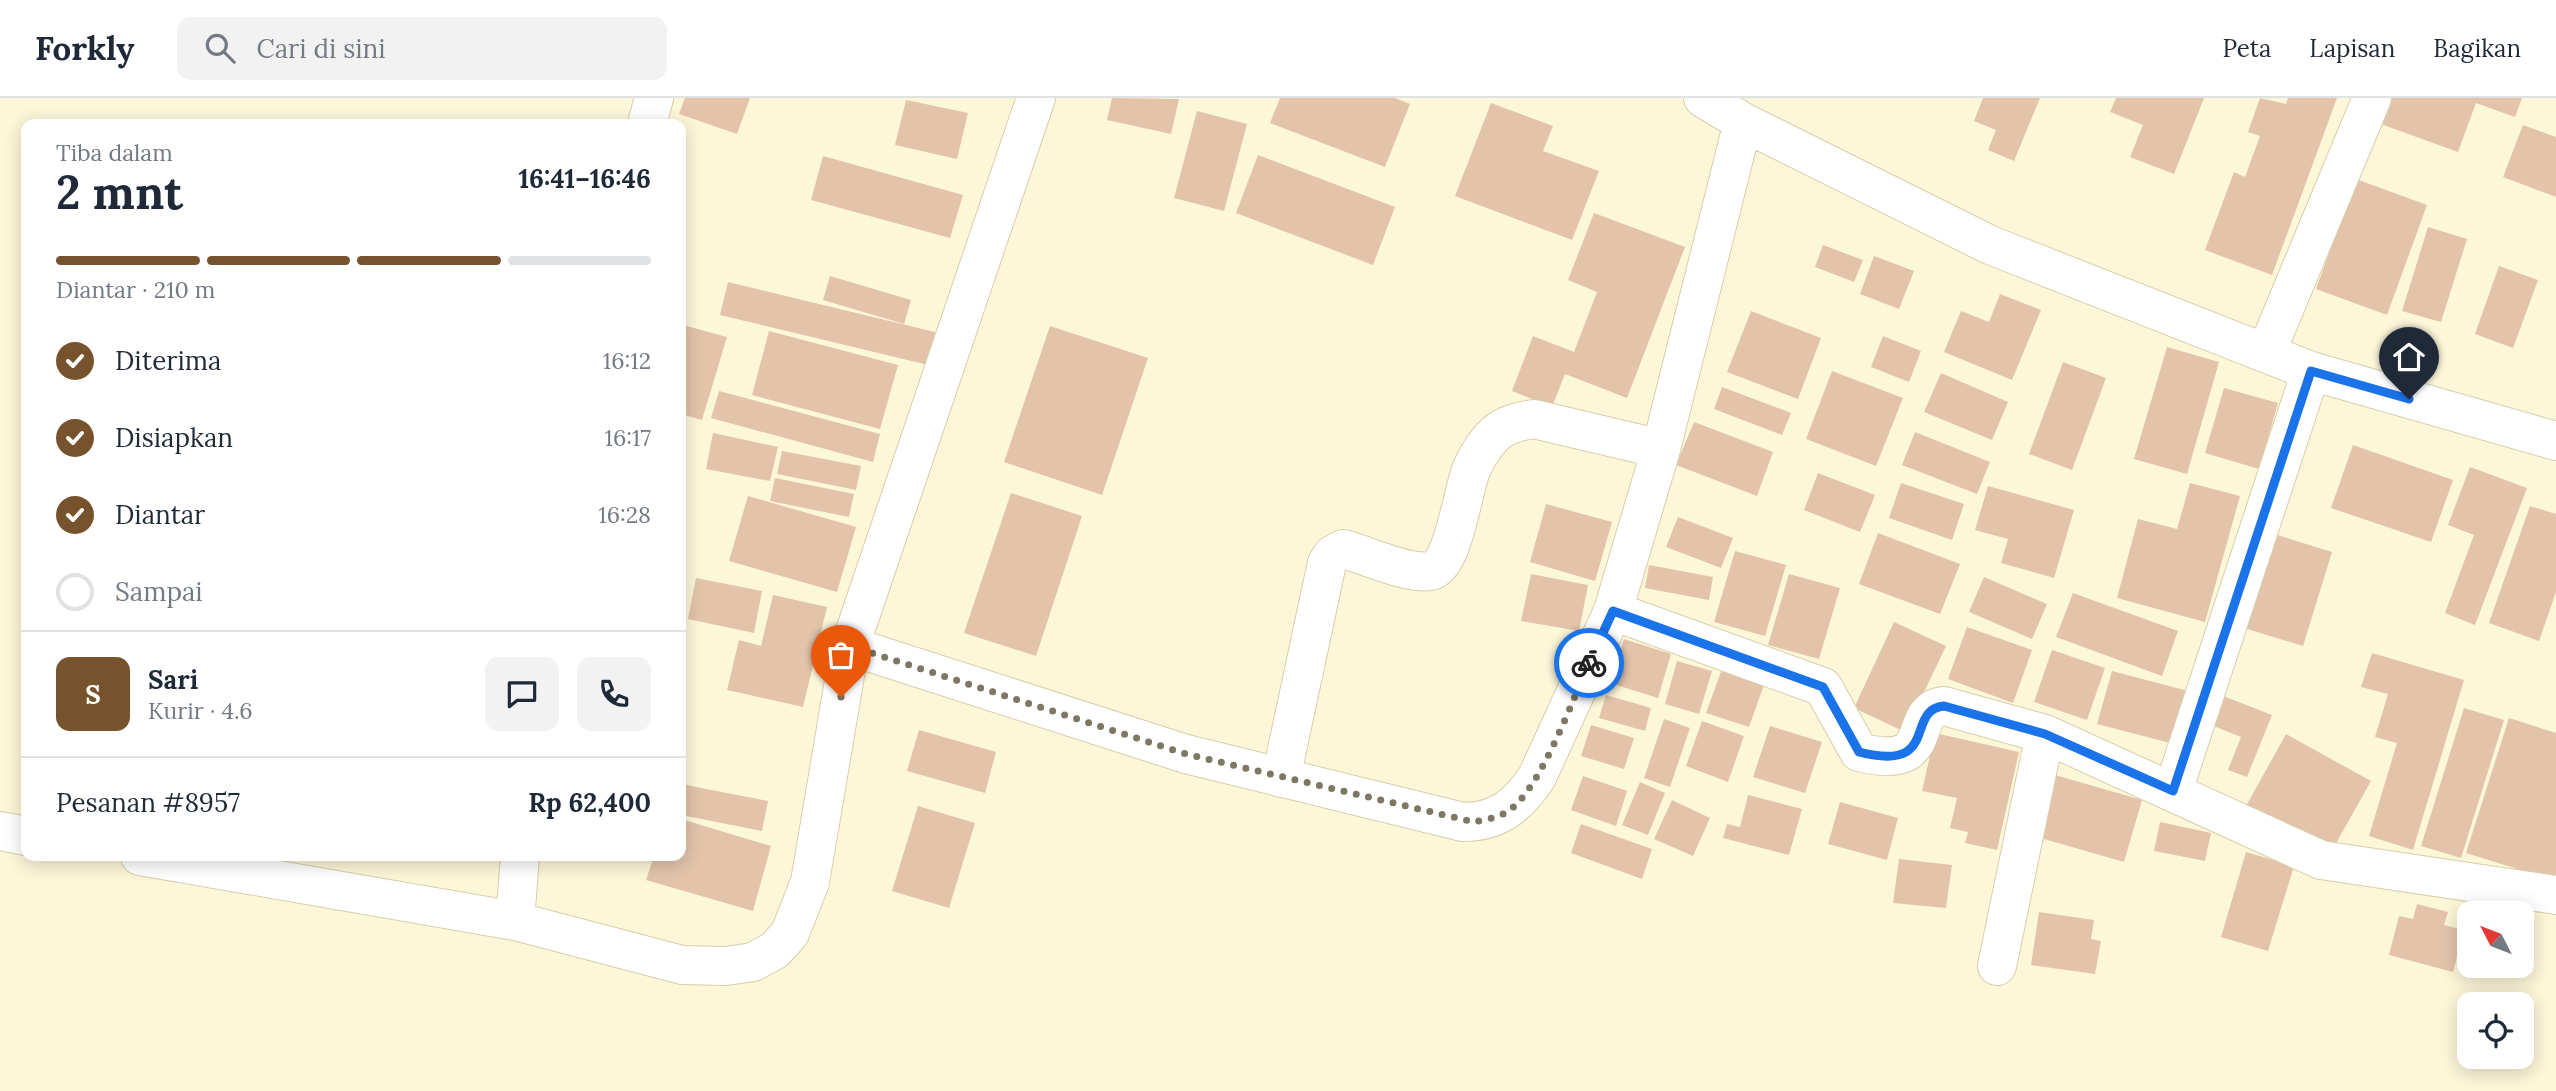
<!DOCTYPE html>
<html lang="id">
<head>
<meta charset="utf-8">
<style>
  :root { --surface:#fff; --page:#f2f2f3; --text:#1f2937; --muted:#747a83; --line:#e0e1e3; --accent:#76532c }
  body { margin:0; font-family:Lora,serif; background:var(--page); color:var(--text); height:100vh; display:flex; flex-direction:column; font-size:26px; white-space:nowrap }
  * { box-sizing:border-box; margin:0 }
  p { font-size:23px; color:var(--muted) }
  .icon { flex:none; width:38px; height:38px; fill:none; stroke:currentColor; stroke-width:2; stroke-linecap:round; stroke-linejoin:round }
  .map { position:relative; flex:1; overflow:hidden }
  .side { position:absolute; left:21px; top:21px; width:665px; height:742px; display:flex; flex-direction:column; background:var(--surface); border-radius:14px; box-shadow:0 4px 18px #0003 }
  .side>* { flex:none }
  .needle { width:46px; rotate:312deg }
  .buttons { position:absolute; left:2457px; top:803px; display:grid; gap:14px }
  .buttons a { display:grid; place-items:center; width:77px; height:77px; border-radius:14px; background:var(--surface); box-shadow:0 4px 18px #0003; font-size:35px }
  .pin { position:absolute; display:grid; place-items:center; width:60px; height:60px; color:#fff; margin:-72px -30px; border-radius:50% 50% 50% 0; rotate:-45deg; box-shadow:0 0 7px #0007 }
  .pin .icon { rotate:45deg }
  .courier { position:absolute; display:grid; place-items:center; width:70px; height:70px; margin:-35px; border:5px solid #1a73e8; border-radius:50%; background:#fff; color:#222; box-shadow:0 2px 9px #0007 }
  .headline em { font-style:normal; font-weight:800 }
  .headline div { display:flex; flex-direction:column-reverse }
  .headline { display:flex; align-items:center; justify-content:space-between; height:119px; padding:0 35px }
  h1 { font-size:46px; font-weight:800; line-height:52px }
  .bar { display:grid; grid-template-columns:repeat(4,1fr); gap:10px 7px; align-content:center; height:84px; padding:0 35px }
  .bar i { height:9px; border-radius:5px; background:var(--line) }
  .bar .current { background:var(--accent) }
  .bar p { grid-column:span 4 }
  .line { display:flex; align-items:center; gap:18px; padding:0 35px; border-top:2px solid var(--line) }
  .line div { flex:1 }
  .round { display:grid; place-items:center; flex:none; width:74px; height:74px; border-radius:14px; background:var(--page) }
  ol { padding:0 35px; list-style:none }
  li { display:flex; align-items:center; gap:21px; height:77px }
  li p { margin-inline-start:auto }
  li .icon { padding:7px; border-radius:50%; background:var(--accent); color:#fff; stroke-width:4 }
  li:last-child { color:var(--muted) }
  li i { width:38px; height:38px; border:4px solid var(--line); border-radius:50% }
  header { display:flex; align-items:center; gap:42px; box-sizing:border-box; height:98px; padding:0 35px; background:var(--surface); border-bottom:2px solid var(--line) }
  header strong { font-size:33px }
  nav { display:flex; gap:38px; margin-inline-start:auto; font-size:24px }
  .search { width:490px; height:63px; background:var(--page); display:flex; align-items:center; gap:18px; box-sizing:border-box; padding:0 24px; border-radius:14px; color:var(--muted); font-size:26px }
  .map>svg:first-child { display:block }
  .building { fill:#e3c4ab }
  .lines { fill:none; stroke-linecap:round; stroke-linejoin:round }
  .street-casing { stroke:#d7ceaa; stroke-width:40 }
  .street { stroke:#fff; stroke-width:38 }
  .done { stroke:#7c7864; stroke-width:7; stroke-dasharray:0 12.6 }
  .route { stroke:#1a73e8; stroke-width:9 }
</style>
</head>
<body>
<header>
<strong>Forkly</strong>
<div class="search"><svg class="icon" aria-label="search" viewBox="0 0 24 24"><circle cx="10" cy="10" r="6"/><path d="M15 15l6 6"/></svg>Cari di sini</div>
<nav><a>Peta</a><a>Lapisan</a><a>Bagikan</a></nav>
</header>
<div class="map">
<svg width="2556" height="993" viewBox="0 0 2556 993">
  <rect width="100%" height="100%" fill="#fdf7d9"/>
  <!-- building -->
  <path class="building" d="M685,0H750L737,36L679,16Z
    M1112,0L1179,1L1171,36L1107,22Z
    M1280,0H1395L1410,6L1385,69L1270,25Z
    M1983,0H2040L2014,63L1988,52L1996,32L1974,23Z
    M2116,0H2204L2174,76L2130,59L2143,27L2110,14Z
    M2260,0L2286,6L2288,0H2337L2272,177L2205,152L2234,74L2245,79L2260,38L2248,34Z
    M2387,0H2522L2515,19L2476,5L2458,54L2378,25Z
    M906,2L968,15L957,61L895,47Z
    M1491,5L1553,28L1543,53L1599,73L1572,142L1455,98Z
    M1197,13L1247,26L1224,113L1174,100Z
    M2523,27L2556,39V99L2503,79Z
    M1258,57L1395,109L1373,167L1236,115Z
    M823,58L963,97L950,140L811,102Z
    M2356,81L2427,107L2387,217L2316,191Z
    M1594,115L1685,149L1627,300L1565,276L1552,309L1512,293L1533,238L1574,254L1597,194L1568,182Z
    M2428,129L2467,141L2441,224L2402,213Z
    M1823,147L1863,162L1854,184L1815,169Z
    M1874,158L1914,173L1899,211L1860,196Z
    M2499,168L2538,182L2513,250L2475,236Z
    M830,178L911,202L904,226L823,202Z
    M728,184L935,234L928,267L720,217Z
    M2000,196L2041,212L2012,282L1944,254L1961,213L1989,224Z
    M1751,213L1821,240L1798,301L1727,274Z
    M683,227L727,239L702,322L681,316Z
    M1050,228L1148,260L1102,397L1004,364Z
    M769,233L898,267L880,331L752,297Z
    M1883,238L1921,253L1909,284L1871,269Z
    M2167,249L2219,264L2187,376L2134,361Z
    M2063,264L2106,280L2072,372L2029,356Z
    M1832,273L1903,300L1876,368L1806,341Z
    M1941,275L2008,304L1992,342L1924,314Z
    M1722,289L1791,315L1782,337L1714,311Z
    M2224,290L2278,305L2259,371L2205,355Z
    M719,293L880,336L873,364L711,320Z
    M1694,324L1773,354L1757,398L1676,367Z
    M1915,334L1990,364L1977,396L1902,367Z
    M713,335L778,349L770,383L706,371Z
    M2353,347L2453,382L2431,444L2331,410Z
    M782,353L861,368L856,392L777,376Z
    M2470,369L2527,390L2475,527L2445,515L2474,437L2448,427Z
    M1818,375L1875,397L1860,434L1804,412Z
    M775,380L854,396L849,419L770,403Z
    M1901,385L1964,406L1952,442L1889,420Z
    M2190,385L2240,398L2205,524L2117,500L2138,421L2177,431Z
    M1988,388L2074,412L2054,480L2001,465L2008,441L1975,432Z
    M1011,395L1082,418L1036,558L964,535Z
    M748,398L856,429L837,494L729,463Z
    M1546,406L1612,424L1595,483L1530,464Z
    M2530,408L2556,416V494L2539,543L2489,525Z
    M1678,419L1733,440L1721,470L1666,449Z
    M1878,435L1960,466L1940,516L1859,486Z
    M2274,436L2332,454L2303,548L2244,530Z
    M1735,453L1786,467L1765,538L1714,524Z
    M1649,467L1713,479L1709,502L1645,490Z
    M1531,476L1588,487L1579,533L1521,523Z
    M1789,476L1840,490L1819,561L1768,547Z
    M1984,479L2047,506L2032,541L1969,514Z
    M696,480L762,493L754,535L688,521Z
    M2073,495L2178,533L2162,578L2056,539Z
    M773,497L827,509L803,609L727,592L739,542L761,548Z
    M1894,524L1946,548L1905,634L1854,610Z
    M1967,529L2032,552L2013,605L1948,581Z
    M1624,541L1671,556L1658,600L1610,585Z
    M2052,552L2105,570L2087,622L2034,604Z
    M2372,555L2464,582L2413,752L2369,738L2397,645L2375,639L2388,596L2361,589Z
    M1677,563L1712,573L1699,616L1665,606Z
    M1723,568L1765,584L1749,629L1706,615Z
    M2112,573L2192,594L2178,647L2097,626Z
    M2218,596L2272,617L2247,679L2228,672L2241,639L2206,625Z
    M1606,597L1651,610L1645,633L1599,620Z
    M2464,610L2504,622L2461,760L2421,748Z
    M2509,620L2556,635V783L2466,755Z
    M1664,621L1690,630L1670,689L1644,680Z
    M1702,623L1744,638L1728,684L1686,668Z
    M1591,627L1634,640L1624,671L1581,658Z
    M1770,628L1822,644L1805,695L1753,679Z
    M919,632L996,654L985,695L907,673Z
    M1935,635L2019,654L1997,752L1965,745L1968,734L1950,730L1957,700L1922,693Z
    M2286,636L2371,683L2330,756L2245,710Z
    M2055,677L2142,702L2124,764L2037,739Z
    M1583,678L1627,693L1616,728L1571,712Z
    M1640,684L1665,695L1648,737L1622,727Z
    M681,686L768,703L762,733L681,717Z
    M1748,697L1802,711L1789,757L1723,740L1727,726L1740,729Z
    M1672,702L1710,720L1693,758L1654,741Z
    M1840,704L1898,720L1887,762L1828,746Z
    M918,708L975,725L949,810L892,793Z
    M681,721L771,748L753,813L646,782L654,758H681Z
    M2160,724L2211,735L2205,763L2154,753Z
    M1581,726L1652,751L1642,781L1571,755Z
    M2246,754L2294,768L2268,853L2221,839Z
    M1899,761L1952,767L1946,810L1893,805Z
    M2417,806L2448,814L2444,827L2464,832L2453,874L2389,857L2399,818L2413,821Z
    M2039,814L2094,822L2091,841L2101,843L2095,876L2031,867Z"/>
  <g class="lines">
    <!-- street casing -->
    <g class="street-casing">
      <path id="street" d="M1703,0L1743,24L1990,147L2311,273L2556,343
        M647,26L654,0
        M2266,255L2372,0
        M1613,513L1823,589L1859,654C1941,675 1904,612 1944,608L2045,636L2321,762L2556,797
        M850,548L1186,656L1463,724C1499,724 1518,707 1537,679L1613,513L1661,351L1743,24
        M1281,680L1327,465L1332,457L1343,451C1367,457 1408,477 1431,473C1453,469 1463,392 1471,372C1476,360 1486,344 1495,336C1506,326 1520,323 1534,321L1661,351
        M2173,693L2311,273
        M0,733L26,738
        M140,758L515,823L682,867L726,868L753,864L775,852L790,835L810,784L850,548L1036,0
        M515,823L520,758
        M1997,868L2045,636"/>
    </g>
    <!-- street -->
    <use href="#street" class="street"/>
  </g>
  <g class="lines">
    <!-- done -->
    <path class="done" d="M841,599L850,548L1186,656L1474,724C1484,722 1496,720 1505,715C1538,698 1573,601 1589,565"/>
    <!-- route -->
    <path class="route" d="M1589,565L1613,513L1823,589L1859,654C1941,675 1904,612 1944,608L2045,636L2173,693L2311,273L2409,301"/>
  </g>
</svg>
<div class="buttons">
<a><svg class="needle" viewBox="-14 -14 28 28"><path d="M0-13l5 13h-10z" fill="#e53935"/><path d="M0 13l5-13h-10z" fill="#747a83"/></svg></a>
<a><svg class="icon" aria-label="locate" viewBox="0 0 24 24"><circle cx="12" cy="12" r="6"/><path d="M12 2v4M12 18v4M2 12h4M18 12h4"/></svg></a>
</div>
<div class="pin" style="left:841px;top:599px;background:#ea580c"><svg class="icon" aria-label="bag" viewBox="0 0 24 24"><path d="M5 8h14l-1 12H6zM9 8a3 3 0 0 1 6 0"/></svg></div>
<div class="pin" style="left:2409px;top:301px;background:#1f2937"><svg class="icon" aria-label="home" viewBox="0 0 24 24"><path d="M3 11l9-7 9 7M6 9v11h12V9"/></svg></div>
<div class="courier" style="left:1589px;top:565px"><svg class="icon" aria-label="bike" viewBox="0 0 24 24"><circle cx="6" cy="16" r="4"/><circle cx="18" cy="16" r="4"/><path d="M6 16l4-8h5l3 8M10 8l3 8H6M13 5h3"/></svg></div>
<section class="side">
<div class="headline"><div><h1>2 mnt</h1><p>Tiba dalam</p></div><em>16:41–16:46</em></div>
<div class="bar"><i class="current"></i><i class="current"></i><i class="current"></i><i></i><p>Diantar · 210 m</p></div>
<ol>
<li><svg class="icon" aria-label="check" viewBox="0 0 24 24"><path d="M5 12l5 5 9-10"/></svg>Diterima<p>16:12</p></li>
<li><svg class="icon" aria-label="check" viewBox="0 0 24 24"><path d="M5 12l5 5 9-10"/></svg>Disiapkan<p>16:17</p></li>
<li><svg class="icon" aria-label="check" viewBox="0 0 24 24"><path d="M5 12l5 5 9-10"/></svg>Diantar<p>16:28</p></li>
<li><i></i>Sampai</li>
</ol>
<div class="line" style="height:126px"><b class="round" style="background:var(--accent);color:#fff">S</b><div><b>Sari</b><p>Kurir · 4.6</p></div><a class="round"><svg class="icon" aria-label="chat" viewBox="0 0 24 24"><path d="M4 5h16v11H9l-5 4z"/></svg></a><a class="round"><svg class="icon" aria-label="phone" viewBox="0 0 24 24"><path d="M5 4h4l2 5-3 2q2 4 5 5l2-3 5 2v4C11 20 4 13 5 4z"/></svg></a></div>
<div class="line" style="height:91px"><div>Pesanan #8957</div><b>Rp 62,400</b></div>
</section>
</div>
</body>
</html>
